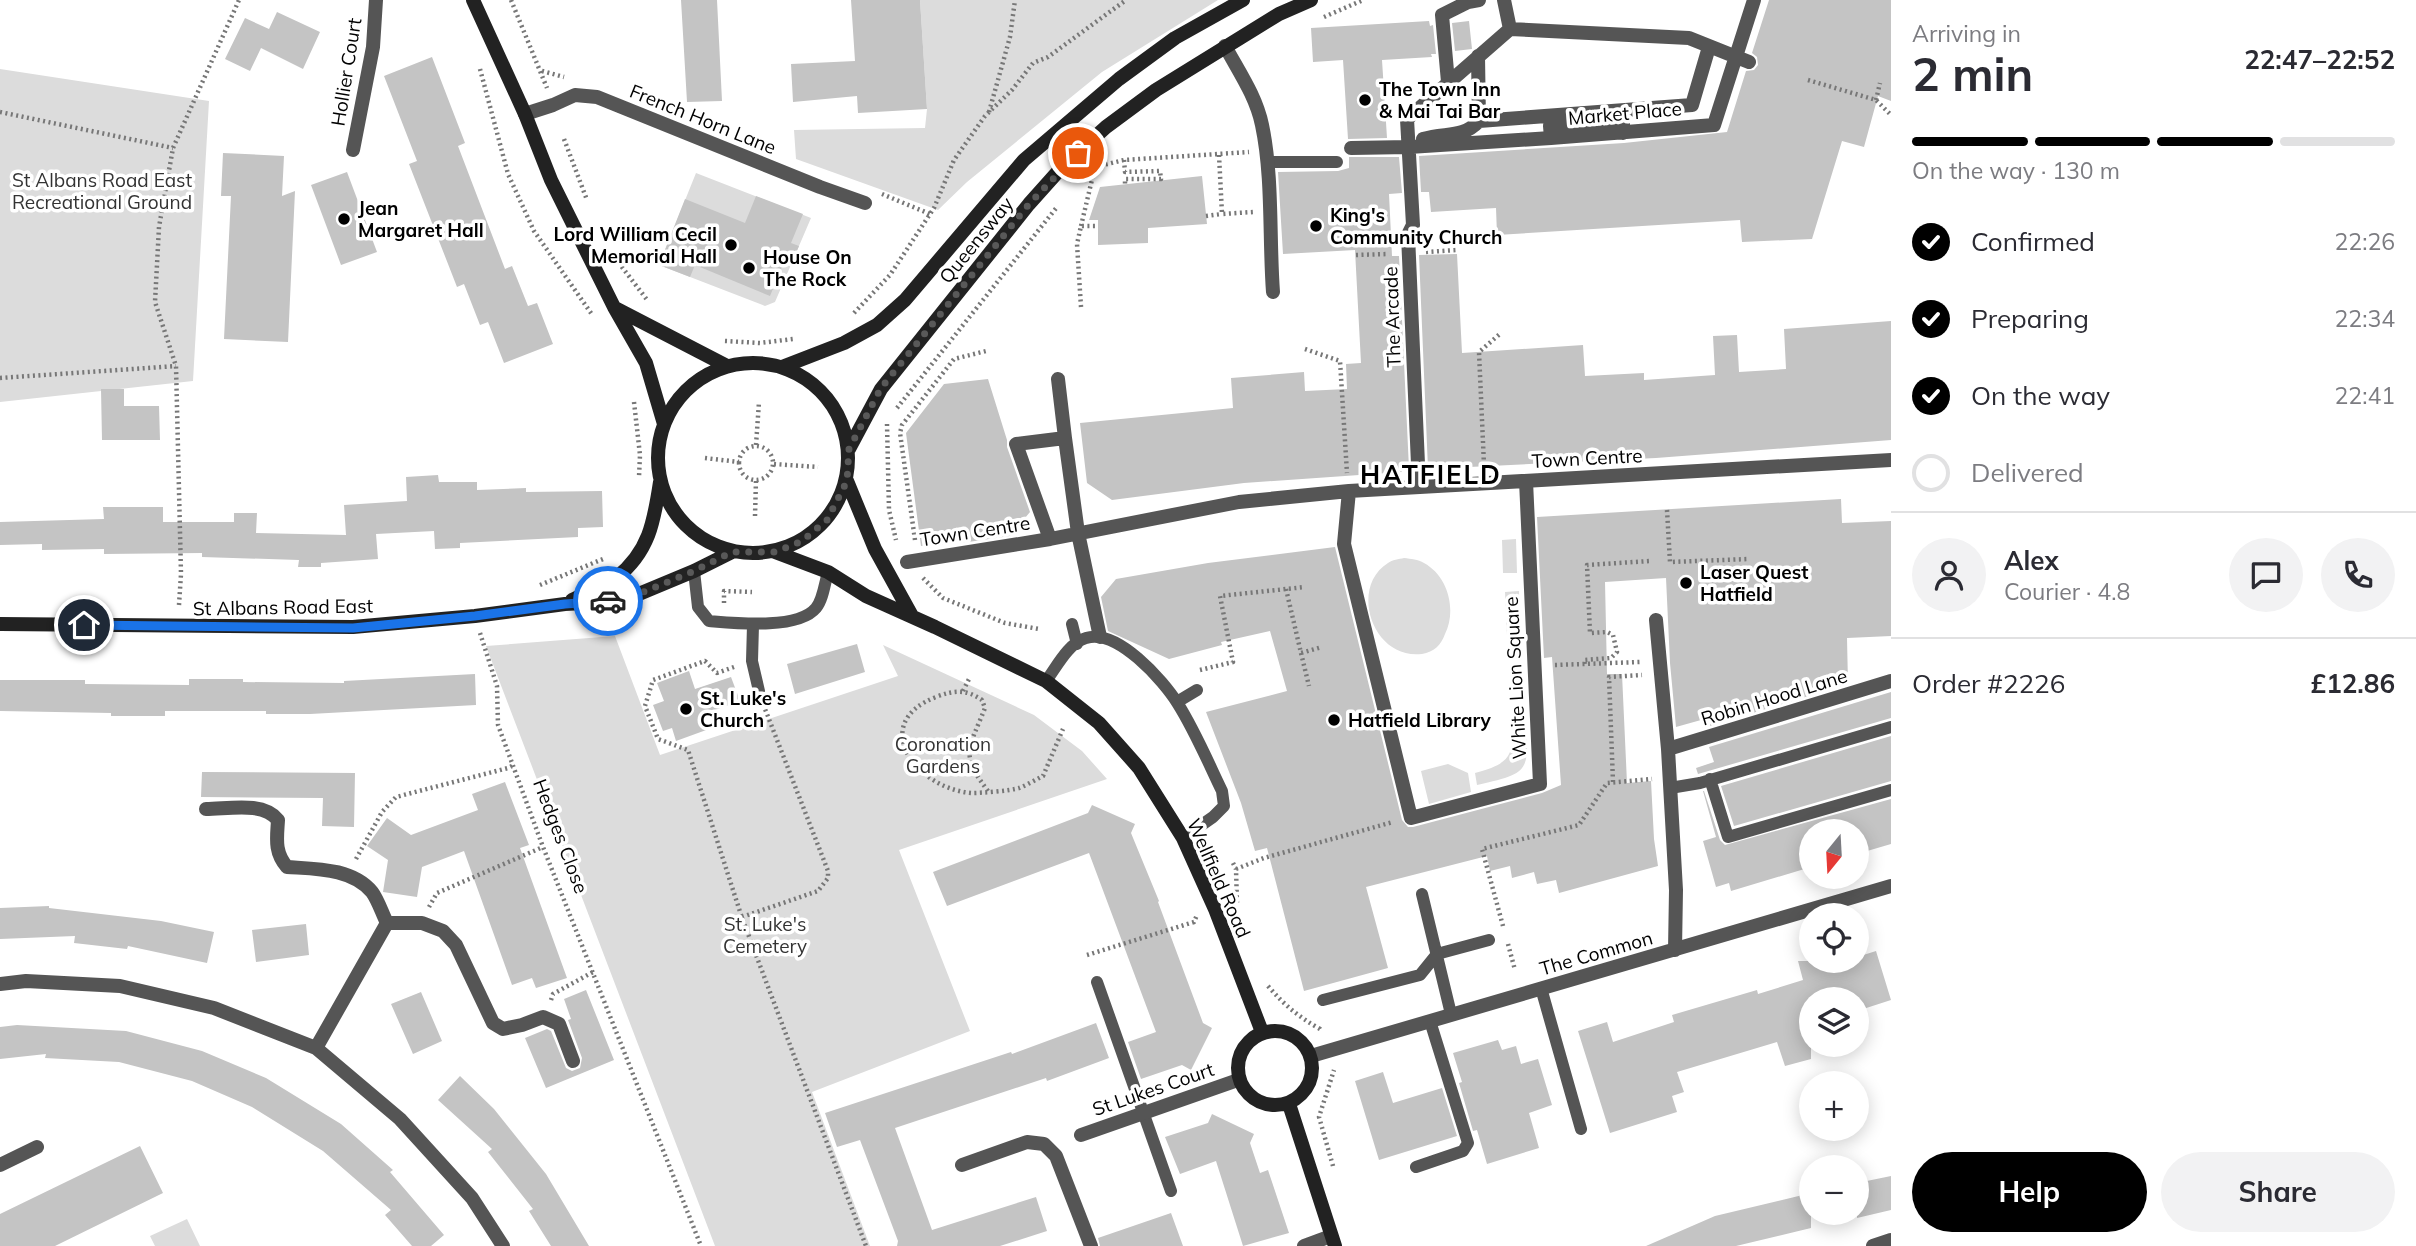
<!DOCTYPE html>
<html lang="en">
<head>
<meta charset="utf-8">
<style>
  :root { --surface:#fff; --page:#f2f2f3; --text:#2b2b33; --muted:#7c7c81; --line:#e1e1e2; --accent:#000 }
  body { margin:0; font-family:Mulish,sans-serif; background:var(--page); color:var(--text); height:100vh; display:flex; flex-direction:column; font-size:26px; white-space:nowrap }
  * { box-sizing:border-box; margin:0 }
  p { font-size:23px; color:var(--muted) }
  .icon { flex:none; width:38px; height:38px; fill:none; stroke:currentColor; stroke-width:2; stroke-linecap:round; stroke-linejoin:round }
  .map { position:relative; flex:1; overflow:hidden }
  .drawer { display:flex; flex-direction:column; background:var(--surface); width:525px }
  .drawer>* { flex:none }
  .needle { width:46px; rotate:198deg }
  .tools { position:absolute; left:1799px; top:819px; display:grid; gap:14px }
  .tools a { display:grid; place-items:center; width:70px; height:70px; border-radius:50%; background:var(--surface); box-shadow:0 4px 18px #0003; font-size:35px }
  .pin { position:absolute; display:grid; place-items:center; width:60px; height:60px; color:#fff; margin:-30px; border:4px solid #fff; border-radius:50%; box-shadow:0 2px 7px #0007 }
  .courier { position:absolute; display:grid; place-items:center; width:70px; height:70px; margin:-35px; border:5px solid #1a73e8; border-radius:50%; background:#fff; color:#222; box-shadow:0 2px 9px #0007 }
  .overview em { font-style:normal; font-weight:700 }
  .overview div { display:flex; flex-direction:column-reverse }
  .overview { display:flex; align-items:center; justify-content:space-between; height:119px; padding:0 21px }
  h1 { font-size:46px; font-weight:700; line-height:52px }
  .bar { display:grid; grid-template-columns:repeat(4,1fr); gap:10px 7px; align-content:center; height:84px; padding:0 21px }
  .bar i { height:9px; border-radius:5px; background:var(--line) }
  .bar .active { background:var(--accent) }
  .bar p { grid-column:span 4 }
  .line { display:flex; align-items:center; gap:18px; padding:0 21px; border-top:2px solid var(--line) }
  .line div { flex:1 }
  .round { display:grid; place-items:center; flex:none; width:74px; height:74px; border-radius:37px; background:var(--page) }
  ol { padding:0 21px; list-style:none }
  li { display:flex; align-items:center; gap:21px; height:77px }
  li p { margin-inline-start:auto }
  li .icon { padding:7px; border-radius:50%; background:var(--accent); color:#fff; stroke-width:4 }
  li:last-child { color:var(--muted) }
  li i { width:38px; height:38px; border:4px solid var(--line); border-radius:50% }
  .action { display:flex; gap:14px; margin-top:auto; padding:14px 21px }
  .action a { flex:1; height:80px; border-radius:42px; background:var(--accent); color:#fff; font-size:28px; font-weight:700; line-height:80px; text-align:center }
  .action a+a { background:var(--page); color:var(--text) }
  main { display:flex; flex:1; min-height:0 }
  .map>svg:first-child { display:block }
  .green { fill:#dcdcdc }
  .building { fill:#c4c4c4 }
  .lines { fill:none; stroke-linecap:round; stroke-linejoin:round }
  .path { stroke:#777; stroke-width:4.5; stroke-dasharray:2 3.5; stroke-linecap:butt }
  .service { stroke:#555; stroke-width:12 }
  .pedestrian { stroke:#555; stroke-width:14 }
  .minor { stroke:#555; stroke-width:14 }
  .secondary { stroke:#222; stroke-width:14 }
  .done { stroke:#595959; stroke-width:7; stroke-dasharray:0 12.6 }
  .route { stroke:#1a73e8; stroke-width:9 }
  .poi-dot { fill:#000; stroke:#fff; stroke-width:2.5 }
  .labels { text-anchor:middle; stroke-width:7; stroke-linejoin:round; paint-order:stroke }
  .street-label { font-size:19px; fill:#000; stroke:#fff }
  .poi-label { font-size:19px; font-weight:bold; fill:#000; stroke:#fff; text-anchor:start }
  .park-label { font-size:19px; fill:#333; stroke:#fff }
  .district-label { font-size:26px; font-weight:bold; letter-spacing:2px; fill:#000; stroke:#fff }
</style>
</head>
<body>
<main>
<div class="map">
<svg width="1891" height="1246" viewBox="0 0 1891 1246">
  <rect width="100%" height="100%" fill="#fff"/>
  <!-- green -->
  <path class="green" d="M920,0H1218L1102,72L967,182L938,210L796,159L794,130L925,128L927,109Z
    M0,69L209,101L193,381L0,402Z
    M696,173L811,218L775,302L765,306L659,265Z
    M1516,539L1517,573H1503L1502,540Z
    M1404,558C1411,559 1418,559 1424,563C1448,576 1457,610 1445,634C1441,645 1434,652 1422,654C1372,660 1349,587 1388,563C1392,560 1399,559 1404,558Z
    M1519,591L1520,636H1507L1505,592Z
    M615,636L660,755L898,676L883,645L1034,715L1082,751L1107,779L899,850L970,1031L812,1092L870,1246H715L486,646Z
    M1526,719C1529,772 1530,773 1477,785L1475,773C1510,764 1515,755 1512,720Z
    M1448,764L1468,773L1471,792L1429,804L1421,771Z
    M187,1219L200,1246H155L150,1236Z"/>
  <!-- building -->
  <path class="building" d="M681,0H717L722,101L687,102Z
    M851,0H920L927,109L858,113L857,96L793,102L791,64L855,61Z
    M1769,0H1891V101L1878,96L1864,147L1842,141L1812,239L1742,242L1740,220L1497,235L1496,208L1431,212L1429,192H1421L1419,156L1624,143L1727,132L1746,71L1754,70L1758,65L1757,57L1752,53Z
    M277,12L320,32L303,69L261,48L250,71L225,59L245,18L269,29Z
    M1429,21L1430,26L1433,25L1436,54H1431L1432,57L1382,60L1387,138L1348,139L1343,60L1313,62L1311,28Z
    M1469,21L1472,49L1455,51L1452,23Z
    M432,57L465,143L458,146L505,269L512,266L528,306L537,303L553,344L504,363L488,322L480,325L464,284L457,287L409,164L417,161L384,76Z
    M223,153L284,156L282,196L295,191L288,342L224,339L231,196H221Z
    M1349,157H1399L1402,193L1389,194L1392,256H1399L1409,469L1402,470V472L1244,483L1112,500L1087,483L1080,423L1233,408L1231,378L1304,372L1305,391L1347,389L1346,364L1361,363L1355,250L1283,254L1278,172L1338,171L1349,168Z
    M347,172L377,252L341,265L311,185Z
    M1202,176L1207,224L1148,228V243L1098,245V220H1089L1100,187Z
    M756,196L803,214L791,243L799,246L791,265L784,262L770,296L695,265L690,277L659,265L685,199L745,223Z
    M1457,254L1462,353L1583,345L1585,376L1644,373V380L1715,375L1713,336L1737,335L1739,372L1786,369L1784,329L1891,321V440L1656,458L1428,469L1419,255Z
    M988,379L1007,440V447L1030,512L1010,536L968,542L921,546L906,433L944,384Z
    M101,389H124V406H159L160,440H102Z
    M438,475L439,482H477V490L526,488V492L602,491L603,527L578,528V537L460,543V548L435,549L434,531L376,534L378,559L321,563V567H298L299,560L202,557V553L104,554V549L42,550V544L0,545V522L104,519L103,507H163V522H234V513H257L256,533L346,535L344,505L407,501L406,477Z
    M1841,499L1842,523L1891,521V636L1847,638L1848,684L1703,728L1701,720L1676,727L1670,663L1666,578L1605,582L1607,674H1622L1627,783L1651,781L1654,839L1658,866L1559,893L1556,880L1537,884L1534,872L1512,878L1510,866L1490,871L1487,856L1366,887L1388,968L1304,991L1267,848L1255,851L1241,803L1206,712L1287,691L1270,631L1221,642L1222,645L1169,659L1108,631L1101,597L1116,579L1208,563L1335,547L1402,820L1408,827H1413L1542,793L1561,785L1552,657L1544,658L1537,517Z
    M857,644L865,672L795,694L787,664Z
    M689,671L695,689L731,677L740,701L704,714L709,729L676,741L672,728L663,731L653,705L664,701L657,683Z
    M475,674L476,705L310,714H266V711H165V716H111V713L0,711V680H85V684L189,685V679H243V682L344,683V681Z
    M1891,692V718L1698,774L1696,768L1714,762L1709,747Z
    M1891,736V781L1734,826L1721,786Z
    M202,772L355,773L354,827L322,826L323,798L201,797Z
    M505,782L529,845L520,848L567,978L536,988L532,978L512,985L464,851L422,867L417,897L383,892L388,860L367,846L387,818L411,835L478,810L472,794Z
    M1703,791H1704L1720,840L1725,845L1891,799V844L1857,854V831H1811V867L1731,891L1729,883L1716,887L1703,841L1716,837Z
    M1092,805L1135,824L1131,833L1159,901L1158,902L1203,1023L1212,1028L1191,1070L1182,1065L1141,1079L1128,1042L1156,1032L1089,853L947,906L933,872L1088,813Z
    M49,906V908L161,921L214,932L207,963L128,946L127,949L74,943L75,936L0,939V908Z
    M306,924L309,955L256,962L252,930Z
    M1876,951L1891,1000L1857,1011V999H1811V1059L1785,1066L1777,1042L1677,1072L1684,1092L1672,1096L1677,1112L1610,1133L1578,1031L1607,1022L1613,1042L1674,1022L1672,1015L1757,990L1758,994L1803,980L1798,961H1837V963L1857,961V957Z
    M586,990L614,1060L546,1088L525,1038L547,1029L551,1031L566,1068L572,1071L580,1068L582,1058L568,1020L571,1019L564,999Z
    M421,992L442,1041L413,1054L391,1004Z
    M1096,1023L1109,1058L1047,1081L1046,1078L895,1128L932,1230L1036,1197L1047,1231L1000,1246H897L898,1241L860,1140L837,1147L825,1113L1011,1052L1012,1054Z
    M17,1025L126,1031L202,1051L266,1078L341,1124L393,1170L390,1172L444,1235L431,1246H412L385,1215L391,1210L323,1151L252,1107L192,1081L119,1062L45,1058L46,1054L0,1059V1027Z
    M1498,1040L1502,1050L1516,1046L1521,1064L1538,1059L1552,1105L1529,1113L1539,1148L1487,1164L1477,1130L1473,1131L1459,1083L1462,1082L1453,1053Z
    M1383,1072L1393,1103L1442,1088L1457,1136L1379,1160L1355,1081Z
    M460,1076L494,1109L546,1174L589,1246H551L529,1211L533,1209L488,1152L492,1149L438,1100Z
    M1212,1114L1254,1134L1250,1143L1260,1173L1268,1170L1289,1233L1243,1246L1216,1161L1180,1174L1165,1137L1208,1123Z
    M140,1146L163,1193L55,1246H0V1214Z
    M1891,1176V1210L1857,1218V1183Z
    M1811,1193V1228L1736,1246H1646L1715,1216Z
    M1171,1213L1183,1246H1100L1098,1238Z"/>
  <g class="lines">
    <!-- path -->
    <path class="path" d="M511,0L547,88
      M1324,17L1363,0
      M480,69L508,174L534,231L593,316
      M542,71L564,77
      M1808,80L1876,100L1891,115
      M1876,100L1880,83
      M0,112L173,148
      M989,112L1010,37L1015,0
      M564,139L587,200
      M1219,155L1222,214L1253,212
      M1124,160L1125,172L1160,171L1161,179H1125V186
      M1095,167L1124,160L1249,152
      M882,194L930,214
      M1206,216L1222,214
      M1081,226L1095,167
      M1426,252L1457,250
      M1356,255L1389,254
      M615,258L648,301
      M1081,307L1077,244L1081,226H1098
      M854,313L890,275L934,208L954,160L985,116L1012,90L1033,63L1048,57L1126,0
      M725,341L760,343L793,339
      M1305,349L1340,361L1347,473
      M0,378L176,366
      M634,402L640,455L639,477
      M897,408L1057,207
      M887,424L889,510L896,540
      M756,445L759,402
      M739 463a17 17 0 1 1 34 0a17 17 0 1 1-34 0Z
      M705,458L739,462
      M774,464L818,467
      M1484,465L1479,352L1501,333
      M1667,510L1670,562L1749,559
      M755,516L756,480
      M915,540L900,433L902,425L954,359L986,351
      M923,578L943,598L1005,623L1039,629
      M540,585L603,559
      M1286,589L1301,653L1322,647
      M724,603V591L752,592
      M179,605L181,574L176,366L155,302L159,227L173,148L239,0
      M480,633L497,686L498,725L543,847L701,1246
      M1301,653L1309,686
      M1585,664L1584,660L1611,658L1617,652L1613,635L1607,632L1590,633L1587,565L1650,561
      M1555,665L1640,662
      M734,667L717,673L705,661L653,680L645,706L658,739L688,750L742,918L866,1246
      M1200,670L1233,662L1220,596L1305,587
      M963,691L970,677
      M1613,782L1609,677L1642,675
      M988,791C959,753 969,749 985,708L982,700C966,689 954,690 936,697C868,723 915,788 971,793C981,793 1009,791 1019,788C1027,785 1035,780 1043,776L1063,729
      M356,859L382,812L396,797L508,768L514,765
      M1233,863L1236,869L1237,903
      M1236,869L1264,858L1393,822
      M429,907L437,893L543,847
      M742,917L818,891L828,878V871L765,709
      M1503,926L1482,849L1579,825L1607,783L1652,779
      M1508,944L1515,970
      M1087,955L1194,922L1197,915
      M1268,986C1284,1005 1299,1017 1320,1029L1322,1032
      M551,1000L553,994L593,972
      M1333,1166L1319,1117L1334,1070"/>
    <!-- service -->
    <path class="service" d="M1267,162H1337
      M694,571L698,607L709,621C734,623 798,630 816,608C823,600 825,582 828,572
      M1072,624L1077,644
      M753,625L752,661L759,691
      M1046,681C1056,668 1068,643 1086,638C1117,628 1163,680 1178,704C1195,731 1208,762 1222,791L1224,806L1213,817L1183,838
      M1177,702L1197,690
      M1710,779L1728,837L1891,790
      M1670,788L1700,783L1891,727
      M1422,894L1451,1014
      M1097,982L1171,1191
      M1541,988L1581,1129
      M1323,1000L1420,975L1437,954L1489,940
      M1416,1167L1463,1151L1468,1143L1430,1021"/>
    <!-- pedestrian -->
    <path class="pedestrian" d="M1504,0L1510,29L1689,38L1749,62
      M1478,56L1479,121
      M1448,82L1442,15L1468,2L1479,0
      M1551,138L1550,126L1623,122V133
      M1423,139C1446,132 1462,139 1479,121L1692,105L1709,47
      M1351,148L1409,147L1551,138L1714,125L1754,0
      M1058,379L1065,438
      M1419,487L1408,235L1413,225L1407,119L1510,29
      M1349,491L1344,544L1411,818L1540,784L1526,481
      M1050,539L1239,502L1349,491L1891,460
      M907,562L1050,539L1016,444L1065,438L1078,533L1100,637"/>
    <!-- minor -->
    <path class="minor" d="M1225,46C1239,72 1256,96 1262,125C1273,177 1269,238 1273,292
      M525,114L553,105L575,95L597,97L820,187L865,203
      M353,150L373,47L376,0
      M1656,620L1668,749
      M206,809C228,809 263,801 278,820C277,838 274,852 287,867C316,869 352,868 372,892C378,900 382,913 387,923H422L443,931L456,945L493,1023L503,1029L522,1025L543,1017L559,1024L573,1061
      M1675,950L1676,890L1668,749L1891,681
      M0,984L26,981L120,986L214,1008L316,1048L400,1119L472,1198L503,1246
      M316,1048L387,923
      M1311,1056L1891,886
      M1081,1135L1238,1080
      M0,1165L37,1147
      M962,1165L1027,1142L1044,1144L1056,1156L1091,1246
      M1304,1246L1331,1236
      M1873,1246L1891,1240"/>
    <!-- secondary -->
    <path class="secondary" d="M473,0L525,114L551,180L614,307L646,363L664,424
      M615,308L727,366
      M658 458a95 95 0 1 1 190 0a95 95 0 1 1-190 0Z
      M782,367L844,343L877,325L905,300L1024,160L1119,79L1175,38L1243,0
      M849,449L881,389L1029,204L1063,166L1106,127L1156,90L1279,14L1311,0
      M847,481L875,549L912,616
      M775,552L828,572L866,596L935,627L1046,681L1099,723L1139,768L1183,838L1215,909L1262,1032
      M572,600C586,593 604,588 616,578C649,552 654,522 660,482
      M0,624L353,627L475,616L565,604L622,601L694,571L732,552
      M1238 1068a37 37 0 1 1 74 0a37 37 0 1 1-74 0Z
      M1289,1104L1335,1246"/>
  </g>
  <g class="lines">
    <!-- done -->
    <path class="done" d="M608,601H622L694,571L732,552H775L802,541L827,520L847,481L849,449L881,388L1029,204L1078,153"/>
    <!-- route -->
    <path class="route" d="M84,625L353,628L475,616L565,604L608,601"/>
  </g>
  <!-- markers -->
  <g class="poi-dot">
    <circle cx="1365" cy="100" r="7"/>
    <circle cx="344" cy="219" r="7"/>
    <circle cx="1316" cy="226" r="7"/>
    <circle cx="731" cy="245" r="7"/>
    <circle cx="749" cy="268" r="7"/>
    <circle cx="1686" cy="583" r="7"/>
    <circle cx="686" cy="709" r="7"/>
    <circle cx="1334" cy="720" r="7"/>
  </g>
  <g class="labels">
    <!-- street labels -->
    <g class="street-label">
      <text transform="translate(346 72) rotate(-81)" y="7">Hollier Court</text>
      <text transform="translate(1625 113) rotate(-5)" y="7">Market Place</text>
      <text transform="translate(703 119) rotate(22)" y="7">French Horn Lane</text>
      <text transform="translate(976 240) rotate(-51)" y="7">Queensway</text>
      <text transform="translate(1392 317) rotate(-92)" y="7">The Arcade</text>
      <text transform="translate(1587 458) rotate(-3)" y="7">Town Centre</text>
      <text transform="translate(975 531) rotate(-9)" y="7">Town Centre</text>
      <text transform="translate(283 607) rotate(-1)" y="7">St Albans Road East</text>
      <text transform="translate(1515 678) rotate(-93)" y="7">White Lion Square</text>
      <text transform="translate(1774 697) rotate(-17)" y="7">Robin Hood Lane</text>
      <text transform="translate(561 836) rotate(69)" y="7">Hedges Close</text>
      <text transform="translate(1219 878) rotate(66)" y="7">Wellfield Road</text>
      <text transform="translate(1596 953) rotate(-16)" y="7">The Common</text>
      <text transform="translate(1153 1089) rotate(-19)" y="7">St Lukes Court</text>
    </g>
    <!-- poi labels -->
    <g class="poi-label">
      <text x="1379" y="96">The Town Inn<tspan x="1379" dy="22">&amp; Mai Tai Bar</tspan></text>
      <text x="358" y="215">Jean<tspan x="358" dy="22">Margaret Hall</tspan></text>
      <text x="1330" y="222">King's<tspan x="1330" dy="22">Community Church</tspan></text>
      <text x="717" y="241" text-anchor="end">Lord William Cecil<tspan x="717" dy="22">Memorial Hall</tspan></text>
      <text x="763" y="264">House On<tspan x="763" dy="22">The Rock</tspan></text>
      <text x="1700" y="579">Laser Quest<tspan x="1700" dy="22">Hatfield</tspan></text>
      <text x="700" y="705">St. Luke's<tspan x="700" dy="22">Church</tspan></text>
      <text x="1348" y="727">Hatfield Library</text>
    </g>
    <!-- park labels -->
    <g class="park-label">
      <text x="102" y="187">St Albans Road East<tspan x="102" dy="22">Recreational Ground</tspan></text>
      <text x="943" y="751">Coronation<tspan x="943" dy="22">Gardens</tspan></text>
      <text x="765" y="931">St. Luke's<tspan x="765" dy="22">Cemetery</tspan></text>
    </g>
    <!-- district labels -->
    <g class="district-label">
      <text x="1431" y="484">HATFIELD</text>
    </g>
  </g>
</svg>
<div class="tools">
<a><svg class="needle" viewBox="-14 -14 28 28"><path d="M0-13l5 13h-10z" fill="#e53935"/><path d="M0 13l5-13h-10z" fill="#7c7c81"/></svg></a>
<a><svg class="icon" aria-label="locate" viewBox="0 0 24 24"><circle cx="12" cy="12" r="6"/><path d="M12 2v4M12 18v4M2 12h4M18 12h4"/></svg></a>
<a><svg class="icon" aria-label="layers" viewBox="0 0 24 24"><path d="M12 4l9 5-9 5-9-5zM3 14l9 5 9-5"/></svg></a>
<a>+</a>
<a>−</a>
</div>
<div class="pin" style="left:1078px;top:153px;background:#ea580c"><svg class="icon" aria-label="bag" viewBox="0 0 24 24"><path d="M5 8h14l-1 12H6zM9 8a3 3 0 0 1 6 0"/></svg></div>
<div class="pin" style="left:84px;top:625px;background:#1f2937"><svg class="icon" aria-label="home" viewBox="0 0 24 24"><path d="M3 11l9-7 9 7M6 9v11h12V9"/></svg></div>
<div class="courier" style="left:608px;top:601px"><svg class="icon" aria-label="car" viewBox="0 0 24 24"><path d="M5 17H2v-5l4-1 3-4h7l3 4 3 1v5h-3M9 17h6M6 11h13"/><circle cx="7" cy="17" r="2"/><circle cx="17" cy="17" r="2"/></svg></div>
</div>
<section class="drawer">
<div class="overview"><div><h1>2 min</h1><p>Arriving in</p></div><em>22:47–22:52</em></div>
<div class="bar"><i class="active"></i><i class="active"></i><i class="active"></i><i></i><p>On the way · 130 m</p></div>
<ol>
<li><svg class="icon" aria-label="check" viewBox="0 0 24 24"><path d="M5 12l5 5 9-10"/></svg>Confirmed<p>22:26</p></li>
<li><svg class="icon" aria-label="check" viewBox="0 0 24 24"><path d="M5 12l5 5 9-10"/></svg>Preparing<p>22:34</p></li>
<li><svg class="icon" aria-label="check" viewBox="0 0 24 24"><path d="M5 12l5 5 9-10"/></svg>On the way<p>22:41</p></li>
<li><i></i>Delivered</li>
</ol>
<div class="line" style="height:126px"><a class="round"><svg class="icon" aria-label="person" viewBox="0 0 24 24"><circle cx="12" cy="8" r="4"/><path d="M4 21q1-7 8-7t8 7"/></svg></a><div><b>Alex</b><p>Courier · 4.8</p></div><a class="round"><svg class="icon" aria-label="chat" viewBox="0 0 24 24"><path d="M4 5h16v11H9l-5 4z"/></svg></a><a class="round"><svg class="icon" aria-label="phone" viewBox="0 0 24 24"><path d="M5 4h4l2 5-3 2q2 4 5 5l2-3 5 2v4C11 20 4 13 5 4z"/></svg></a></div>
<div class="line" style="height:91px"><div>Order #2226</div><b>£12.86</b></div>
<div class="action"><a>Help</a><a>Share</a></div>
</section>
</main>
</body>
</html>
